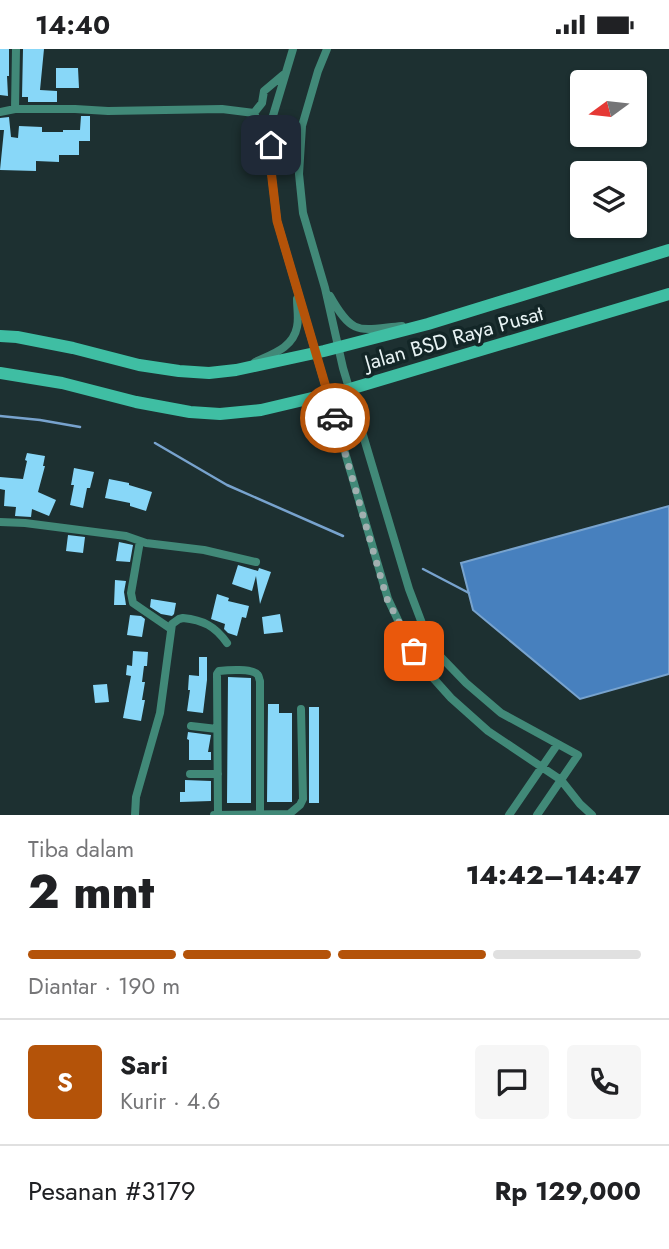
<!DOCTYPE html>
<html lang="id">
<head>
<meta charset="utf-8">
<style>
  :root { --surface:#fff; --page:#f6f6f6; --text:#202124; --muted:#757577; --line:#e0e0e0; --accent:#b45309 }
  body { margin:0; font-family:Jost,sans-serif; background:var(--page); color:var(--text); height:100vh; display:flex; flex-direction:column; font-size:26px; white-space:nowrap }
  * { box-sizing:border-box; margin:0 }
  p { font-size:23px; color:var(--muted) }
  .icon { flex:none; width:38px; height:38px; fill:none; stroke:currentColor; stroke-width:2; stroke-linecap:round; stroke-linejoin:round }
  .map { position:relative; height:766px; overflow:hidden }
  .drawer { display:flex; flex-direction:column; background:var(--surface); flex:1 }
  .drawer>* { flex:none }
  .needle { width:46px; rotate:255deg }
  .buttons { position:absolute; left:570px; top:21px; display:grid; gap:14px }
  .buttons a { display:grid; place-items:center; width:77px; height:77px; border-radius:7px; background:var(--surface); box-shadow:0 2px 5px #0004; font-size:35px }
  .pin { position:absolute; display:grid; place-items:center; width:60px; height:60px; color:#fff; margin:-30px; border-radius:14px; box-shadow:0 4px 10px #0006 }
  .courier { position:absolute; display:grid; place-items:center; width:70px; height:70px; margin:-35px; border:5px solid #b45309; border-radius:50%; background:#fff; color:#222; box-shadow:0 2px 9px #0007 }
  .summary em { font-style:normal; font-weight:800 }
  .summary div { display:flex; flex-direction:column-reverse }
  .summary { display:flex; align-items:center; justify-content:space-between; height:119px; padding:0 28px }
  h1 { font-size:46px; font-weight:800; line-height:52px }
  .bar { display:grid; grid-template-columns:repeat(4,1fr); gap:10px 7px; align-content:center; height:84px; padding:0 28px }
  .bar i { height:9px; border-radius:5px; background:var(--line) }
  .bar .on { background:var(--accent) }
  .bar p { grid-column:span 4 }
  .line { display:flex; align-items:center; gap:18px; padding:0 28px; border-top:2px solid var(--line) }
  .line div { flex:1 }
  .round { display:grid; place-items:center; flex:none; width:74px; height:74px; border-radius:7px; background:var(--page) }
  .status { display:flex; justify-content:space-between; align-items:center; height:49px; padding:0 35px; background:var(--surface); direction:ltr }
  .status svg { height:19px; fill:currentColor }
  .map>svg:first-child { display:block }
  .water { fill:#4780be; stroke:#78a3ce; stroke-width:2 }
  .lines { fill:none; stroke-linecap:round; stroke-linejoin:round }
  .stream { stroke:#78a3ce; stroke-width:2.5 }
  .building { fill:#88d7f8 }
  .street { stroke:#418978; stroke-width:8 }
  .secondary { stroke:#3fbea3; stroke-width:12 }
  .done { stroke:#a2afb0; stroke-width:7; stroke-dasharray:0 12.6 }
  .route { stroke:#b45309; stroke-width:9 }
  .labels { text-anchor:middle; stroke-width:7; stroke-linejoin:round; paint-order:stroke }
  .street-label { font-size:21px; fill:#e9f4f5; stroke:#132627 }
</style>
</head>
<body>
<div class="status"><b>14:40</b><svg viewBox="0 0 49 12"><path d="M0 12V9h3v3zM5 12V6h3v6zM10 12V3h3v9zM15 12V0h3v12zM26 1h20v11H26zM47 4h2v5h-2z"/></svg></div>
<div class="map">
<svg width="669" height="766" viewBox="0 0 669 766">
  <rect width="100%" height="100%" fill="#1d3031"/>
  <!-- water -->
  <path class="water" d="M669,457V625L580,650L473,561L461,514Z"/>
  <g class="lines">
    <!-- stream -->
    <path class="stream" d="M0,367L40,371L80,378
      M155,394L227,436L343,487
      M423,520L469,544"/>
  </g>
  <!-- building -->
  <path class="building" d="M0,0H9V27H7L8,47L0,46Z
    M23,0H44L40,41L57,42V53H28V48H22Z
    M56,19H78L79,39H56Z
    M81,67H90V92H79V106H59V113L36,112V122L0,121L4,81H0V69L9,68L11,88L18,89L19,77L42,78V83H63V81H80Z
    M27,404L45,407L43,417H45L38,443L56,451L49,467L32,460L31,468L15,467L16,458L4,457L5,441L0,440V428L23,430L27,412L25,411Z
    M74,419L94,423L90,439H87L83,459L70,456L74,436H71Z
    M109,430L129,434V436L152,443L146,462L130,457V454L105,449Z
    M68,486L85,488L83,504L66,502Z
    M119,493L133,496L130,513L116,512Z
    M238,516L258,522L259,519L271,523L260,555L256,527L252,542L232,535Z
    M115,531L126,532L124,543L126,556H114Z
    M217,545L229,549L228,552L249,557L246,569L242,568L237,587L228,584L224,580L225,575L211,570Z
    M151,550L176,554L174,565L172,567L161,565L150,558Z
    M280,565L283,583L264,585L262,568Z
    M130,566L141,567L145,570L142,588L127,586Z
    M133,602L148,603L147,617H144L142,633H145L142,651H145L141,672L123,669L131,627L126,626L127,616L132,617Z
    M199,608H207V631L203,664L187,662L190,641H188L189,626L199,627Z
    M228,628L251,629V754H227Z
    M107,635L109,653L95,654L93,636Z
    M268,655H279V664H292V753H267Z
    M309,658H319V754H309Z
    M188,683L211,686L208,703H211V711H189V691L187,690Z
    M185,731L211,732V752L180,753V743H185Z"/>
  <g class="lines">
    <!-- street -->
    <path class="street" d="M293,0L272,70L271,121L277,172L388,550L404,584L425,620L451,649L488,682L561,731L580,755L592,766
      M327,0L318,22L302,77L299,125L303,164L325,239L343,319L409,540L423,577L440,607L466,634L501,664L578,706L537,766
      M15,60L16,0
      M0,63L15,60H75L108,62L222,60L254,64
      M254,64L259,77V90L269,118
      M254,64L262,54L264,42L283,26
      M330,247C353,288 359,281 402,277
      M255,313C272,305 293,299 297,278C299,270 297,259 297,250
      M0,473L25,474L126,487L146,494L204,501L256,513
      M140,492L131,544L133,554L171,580
      M191,677L217,680
      M190,725H218
      M135,766L136,748L160,664L172,575L179,570L183,569C203,571 215,577 227,594
      M214,766L288,765
      M218,766L217,625L219,622C227,621 253,619 258,626C259,627 259,630 260,632V765
      M288,766L300,756L303,750L301,660
      M509,766L557,696"/>
    <!-- secondary -->
    <path class="secondary" d="M0,287L17,288L73,299L139,316L179,322L209,324L236,321L324,302L428,275L669,201
      M0,324L62,334L136,353L190,363L220,365L261,361L350,340L669,245"/>
  </g>
  <g class="lines">
    <!-- done -->
    <path class="done" d="M335,369L387,550L414,602"/>
    <!-- route -->
    <path class="route" d="M271,96V121L277,172L335,369"/>
  </g>
  <g class="labels">
    <!-- street labels -->
    <g class="street-label">
      <text transform="translate(454 289) rotate(-16)" y="7">Jalan BSD Raya Pusat</text>
    </g>
  </g>
</svg>
<div class="buttons">
<a><svg class="needle" viewBox="-14 -14 28 28"><path d="M0-13l5 13h-10z" fill="#e53935"/><path d="M0 13l5-13h-10z" fill="#757577"/></svg></a>
<a><svg class="icon" aria-label="layers" viewBox="0 0 24 24"><path d="M12 4l9 5-9 5-9-5zM3 14l9 5 9-5"/></svg></a>
</div>
<div class="pin" style="left:414px;top:602px;background:#ea580c"><svg class="icon" aria-label="bag" viewBox="0 0 24 24"><path d="M5 8h14l-1 12H6zM9 8a3 3 0 0 1 6 0"/></svg></div>
<div class="pin" style="left:271px;top:96px;background:#1f2937"><svg class="icon" aria-label="home" viewBox="0 0 24 24"><path d="M3 11l9-7 9 7M6 9v11h12V9"/></svg></div>
<div class="courier" style="left:335px;top:369px"><svg class="icon" aria-label="car" viewBox="0 0 24 24"><path d="M5 17H2v-5l4-1 3-4h7l3 4 3 1v5h-3M9 17h6M6 11h13"/><circle cx="7" cy="17" r="2"/><circle cx="17" cy="17" r="2"/></svg></div>
</div>
<section class="drawer">
<div class="summary"><div><h1>2 mnt</h1><p>Tiba dalam</p></div><em>14:42–14:47</em></div>
<div class="bar"><i class="on"></i><i class="on"></i><i class="on"></i><i></i><p>Diantar · 190 m</p></div>
<div class="line" style="height:126px"><b class="round" style="background:var(--accent);color:#fff">S</b><div><b>Sari</b><p>Kurir · 4.6</p></div><a class="round"><svg class="icon" aria-label="chat" viewBox="0 0 24 24"><path d="M4 5h16v11H9l-5 4z"/></svg></a><a class="round"><svg class="icon" aria-label="phone" viewBox="0 0 24 24"><path d="M5 4h4l2 5-3 2q2 4 5 5l2-3 5 2v4C11 20 4 13 5 4z"/></svg></a></div>
<div class="line" style="height:91px"><div>Pesanan #3179</div><b>Rp 129,000</b></div>
</section>
</body>
</html>
